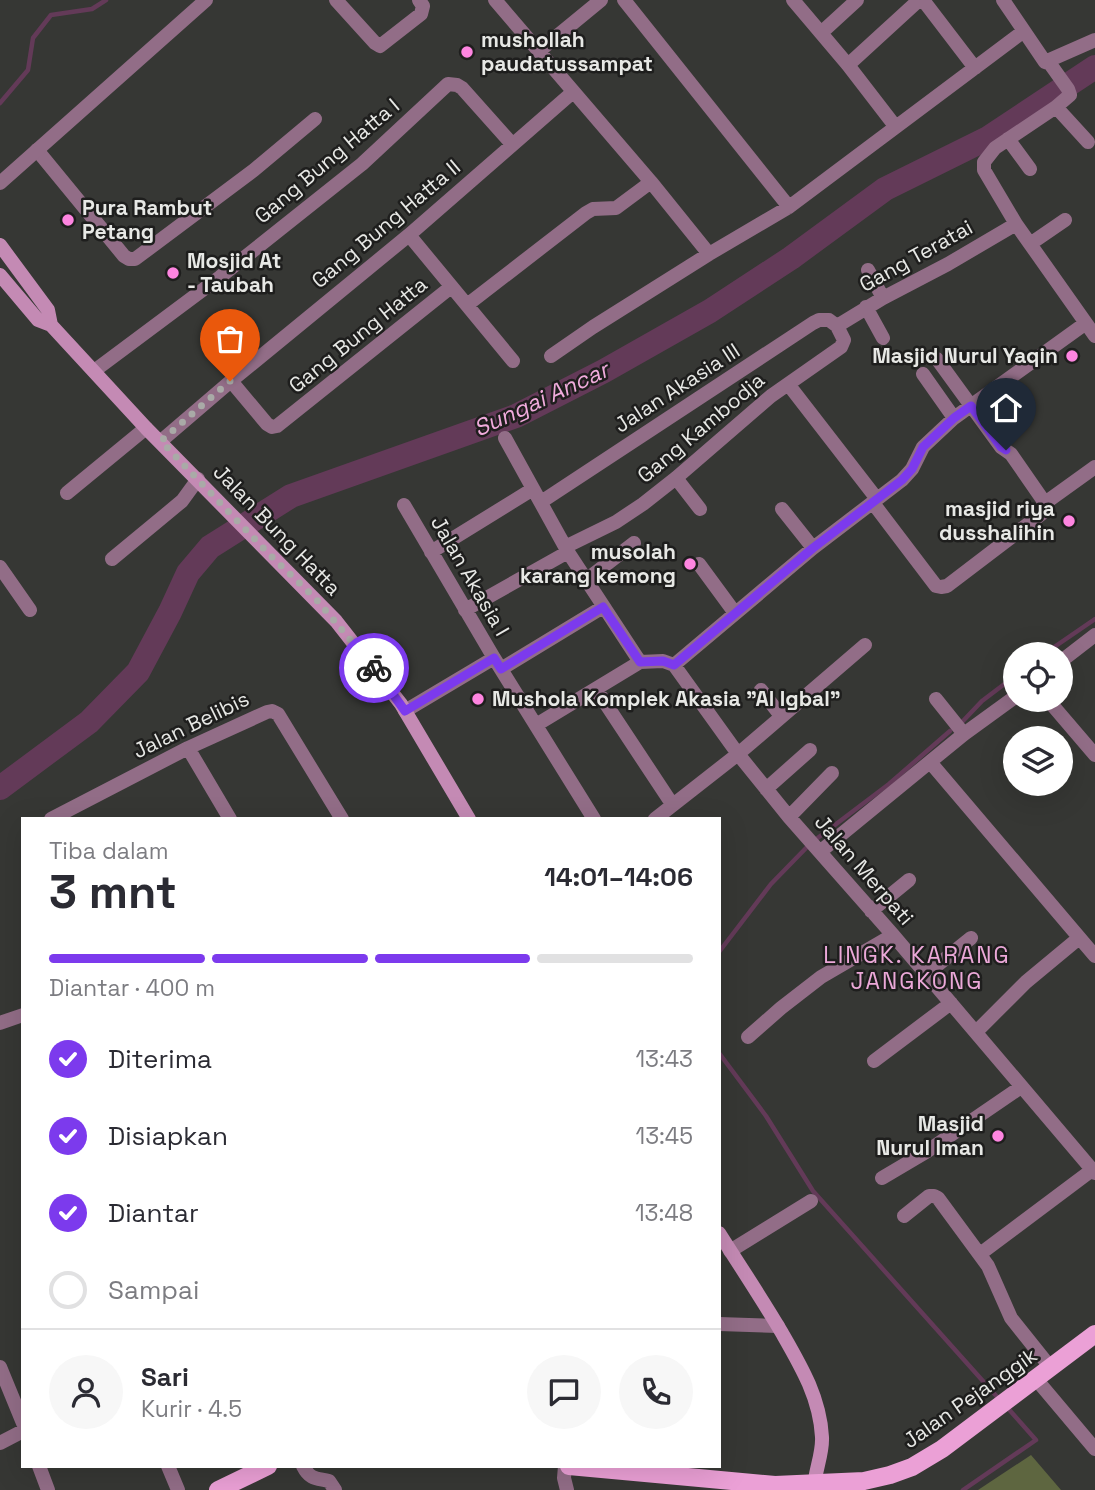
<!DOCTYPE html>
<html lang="id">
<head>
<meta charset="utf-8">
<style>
  :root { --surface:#fff; --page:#f7f7f7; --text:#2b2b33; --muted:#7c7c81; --line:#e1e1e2; --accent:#7c3aed }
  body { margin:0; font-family:"Space Grotesk",sans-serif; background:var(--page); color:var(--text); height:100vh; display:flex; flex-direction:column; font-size:26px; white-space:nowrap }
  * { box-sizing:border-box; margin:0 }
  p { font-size:23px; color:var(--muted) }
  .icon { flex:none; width:38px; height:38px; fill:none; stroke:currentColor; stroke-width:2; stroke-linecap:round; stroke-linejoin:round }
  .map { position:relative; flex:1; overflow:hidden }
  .drawer { position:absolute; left:21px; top:817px; width:700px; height:651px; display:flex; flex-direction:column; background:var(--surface); border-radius:0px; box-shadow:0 7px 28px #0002 }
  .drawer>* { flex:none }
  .fabs { position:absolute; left:1003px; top:642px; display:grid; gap:14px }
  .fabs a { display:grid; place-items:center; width:70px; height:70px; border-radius:50%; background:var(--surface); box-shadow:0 7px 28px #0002; font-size:35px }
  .pin { position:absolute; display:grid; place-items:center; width:60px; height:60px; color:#fff; margin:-72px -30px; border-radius:50% 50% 50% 0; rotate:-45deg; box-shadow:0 0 7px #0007 }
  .pin .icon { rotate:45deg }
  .courier { position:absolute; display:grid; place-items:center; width:70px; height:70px; margin:-35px; border:5px solid #7c3aed; border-radius:50%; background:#fff; color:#222; box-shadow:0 2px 9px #0007 }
  .headline em { font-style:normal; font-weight:600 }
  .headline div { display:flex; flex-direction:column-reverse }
  .headline { display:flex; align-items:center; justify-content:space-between; height:119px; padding:0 28px }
  h1 { font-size:46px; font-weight:600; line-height:52px }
  .bar { display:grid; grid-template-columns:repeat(4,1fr); gap:10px 7px; align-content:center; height:84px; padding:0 28px }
  .bar i { height:9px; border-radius:5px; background:var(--line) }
  .bar .current { background:var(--accent) }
  .bar p { grid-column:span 4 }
  .line { display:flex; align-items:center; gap:18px; padding:0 28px; border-top:2px solid var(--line) }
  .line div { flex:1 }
  .round { display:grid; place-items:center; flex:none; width:74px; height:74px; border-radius:37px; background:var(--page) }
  ol { padding:0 28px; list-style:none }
  li { display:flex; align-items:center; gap:21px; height:77px }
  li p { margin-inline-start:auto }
  li .icon { padding:7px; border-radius:50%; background:var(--accent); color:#fff; stroke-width:4 }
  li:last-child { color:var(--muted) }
  li i { width:38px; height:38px; border:4px solid var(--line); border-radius:50% }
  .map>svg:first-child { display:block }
  .green { fill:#5e6640 }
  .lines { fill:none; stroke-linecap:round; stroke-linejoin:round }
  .stream { stroke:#633a58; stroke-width:4.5 }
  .river { stroke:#633a58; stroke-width:24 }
  .minor { stroke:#926d87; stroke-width:14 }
  .tertiary { stroke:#926d87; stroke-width:14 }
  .secondary { stroke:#c48ab4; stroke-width:14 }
  .primary { stroke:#eba0d6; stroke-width:18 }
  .done { stroke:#a9aaa7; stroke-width:7; stroke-dasharray:0 12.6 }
  .route { stroke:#7c3aed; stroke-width:9 }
  .poi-dot { fill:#fe85e0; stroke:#1e1e1d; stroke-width:2.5 }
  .labels { text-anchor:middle; stroke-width:5; stroke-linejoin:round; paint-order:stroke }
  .poi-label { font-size:21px; font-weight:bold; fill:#e7e8e5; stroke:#1e1e1d; text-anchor:start }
  .street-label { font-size:21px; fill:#e7e8e5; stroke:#1e1e1d }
  .water-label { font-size:23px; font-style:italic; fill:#f0abdc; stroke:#1e1e1d }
  .neighbourhood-label { font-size:23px; letter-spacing:2px; fill:#eba8d8; stroke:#1e1e1d }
</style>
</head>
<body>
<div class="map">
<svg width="1095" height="1490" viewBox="0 0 1095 1490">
  <rect width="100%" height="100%" fill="#363734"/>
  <!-- green -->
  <path class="green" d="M1031,1455L1061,1490H978Z"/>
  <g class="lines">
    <!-- stream -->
    <path class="stream" d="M0,103L28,70L33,38L51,15L92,9L106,0
      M1044,654L1095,619
      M963,721L982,701L1015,676
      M815,840L889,784L950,731
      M719,952L771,884L808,846
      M719,1053L766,1116L813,1191L999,1399
      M963,1490L1036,1440L1005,1405"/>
    <!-- river -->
    <path class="river" d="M0,788L89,722L138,672L170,612L188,573L210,547L291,496L516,416L604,371L710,311L791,258L885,189L988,138L1095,67"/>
    <!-- minor -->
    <path class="minor" d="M336,0L375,43L380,46L421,14L423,6L419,0
      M495,0L651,182L709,254L789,207L1024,31
      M624,0L789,207
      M793,0L848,65L895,126
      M923,0L975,68
      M1003,0L1045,62L1095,40
      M821,33L857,0
      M539,51L601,0
      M1048,61L1068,89L1070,95L1056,107L995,148L984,162V170L1016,224L1095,336
      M848,65L919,0
      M1056,107L1088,142
      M1008,139L1030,169
      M37,150L124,256L129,259H135L254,170L315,119
      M409,235L513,361
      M1030,244L1065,220
      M868,270L883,298
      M467,305L586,213L593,209L616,208L651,182
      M866,307L883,338
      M837,326L883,298L948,264L1016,224
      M551,356L593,327L709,254
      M937,359L1001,447L1011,454L1045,503
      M94,371L220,277L362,164L448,84L457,85L462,88L512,144
      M923,374L954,418
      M231,381L267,424L272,427L277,426L451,287
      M788,384L877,499
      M505,438L568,552L640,662
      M161,441L231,381L409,235L573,92
      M676,478L700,509
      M67,493L146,428
      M541,502L813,323L819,320H829L837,326L844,340L841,347L771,396L676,478L643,504L616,522L565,547
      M873,503L936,586L941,587L947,586L1044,512L1045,503
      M1045,503L1095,467
      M404,505L494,658L594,819
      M782,509L813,548
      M431,552L533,489
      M112,559L182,501L198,479
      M699,564L735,613
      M0,567L30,610
      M586,580L634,543
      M465,610L568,552
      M1060,662L1095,635
      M674,665L813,548L902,480L912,469L923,447L954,418L1086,323
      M501,669L603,607
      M596,689L672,804
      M761,690L781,716
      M936,699L964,734
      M1048,700L1095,755
      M405,711L494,658
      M536,725L640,662L663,661L674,665L738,754L865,645
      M188,748L230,819
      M930,762L1095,956
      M766,789L810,750
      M789,817L832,773
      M51,819L188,748L267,712L272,711L278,714L342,819
      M655,819L738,754L789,817L893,935L1095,1173
      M821,851L964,734L1015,697
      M871,911L909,880
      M925,975L971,938
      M0,1023L23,1015
      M976,1032L1026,982L1079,938
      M748,1037L781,1008L821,977L893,935
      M874,1061L951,1003
      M882,1178L926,1152L1021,1087
      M904,1216L929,1196H934L938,1198L988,1266L1011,1318L1051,1368
      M730,1251L811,1201
      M980,1254L1092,1170
      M719,1324L778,1326
      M0,1367L23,1423
      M1036,1379L1095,1449
      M0,1443L23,1431
      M39,1466L48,1490
      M168,1466L178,1490
      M303,1466C310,1480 317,1478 329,1481L335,1490"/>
    <!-- tertiary -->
    <path class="tertiary" d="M0,183L206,0
      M565,1466L564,1478L567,1490"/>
    <!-- secondary -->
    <path class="secondary" d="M0,245L48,310L51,325
      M0,275L38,320L51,325L146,428L336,621L401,704L469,819
      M719,1233C740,1266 762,1299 782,1333C801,1366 820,1398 822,1437C823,1455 814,1472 814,1490"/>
    <!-- primary -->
    <path class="primary" d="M569,1466L775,1485L864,1481L890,1475L912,1467L942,1449L1095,1334
      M218,1490L268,1466"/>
  </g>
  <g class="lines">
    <!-- done -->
    <path class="done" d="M230,381L161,441L269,554L316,599L374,668"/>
    <!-- route -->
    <path class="route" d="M374,668L405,711L494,658L501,669L603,607L640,662L663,661L674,665L813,548L902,480L912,469L923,447L954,418L971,406L1001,447L1006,450"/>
  </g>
  <!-- markers -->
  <g class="poi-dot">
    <circle cx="467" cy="52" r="7"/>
    <circle cx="68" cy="220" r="7"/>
    <circle cx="173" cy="273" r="7"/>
    <circle cx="1072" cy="356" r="7"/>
    <circle cx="1069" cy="521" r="7"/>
    <circle cx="690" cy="564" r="7"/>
    <circle cx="478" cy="699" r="7"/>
    <circle cx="998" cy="1136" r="7"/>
  </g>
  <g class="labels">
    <!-- poi labels -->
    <g class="poi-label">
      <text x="481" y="47">mushollah<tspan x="481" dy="24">paudatussampat</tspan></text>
      <text x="82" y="215">Pura Rambut<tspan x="82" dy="24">Petang</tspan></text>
      <text x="187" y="268">Mosjid At<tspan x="187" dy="24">- Taubah</tspan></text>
      <text x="1058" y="363" text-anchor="end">Masjid Nurul Yaqin</text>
      <text x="1055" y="516" text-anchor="end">masjid riya<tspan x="1055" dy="24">dusshalihin</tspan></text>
      <text x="676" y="559" text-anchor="end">musolah<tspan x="676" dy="24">karang kemong</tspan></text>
      <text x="492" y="706">Mushola Komplek Akasia "Al Igbal"</text>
      <text x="984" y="1131" text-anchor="end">Masjid<tspan x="984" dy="24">Nurul Iman</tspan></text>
    </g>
    <!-- street labels -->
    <g class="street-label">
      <text transform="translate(327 161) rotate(-40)" y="7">Gang Bung Hatta I</text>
      <text transform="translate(386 224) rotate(-40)" y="7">Gang Bung Hatta II</text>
      <text transform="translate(916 256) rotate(-29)" y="7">Gang Teratai</text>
      <text transform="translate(358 335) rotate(-39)" y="7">Gang Bung Hatta</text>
      <text transform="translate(677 388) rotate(-33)" y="7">Jalan Akasia III</text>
      <text transform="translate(701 428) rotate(-40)" y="7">Gang Kambodja</text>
      <text transform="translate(277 530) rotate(46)" y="7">Jalan Bung Hatta</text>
      <text transform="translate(470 576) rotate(60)" y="7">Jalan Akasia I</text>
      <text transform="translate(191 725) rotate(-26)" y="7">Jalan Belibis</text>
      <text transform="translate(864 870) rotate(49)" y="7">Jalan Merpati</text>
      <text transform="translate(970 1398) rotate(-35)" y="7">Jalan Pejanggik</text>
    </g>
    <!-- water labels -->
    <g class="water-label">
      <text transform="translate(541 399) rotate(-25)" y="8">Sungai Ancar</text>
    </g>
    <!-- neighbourhood labels -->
    <g class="neighbourhood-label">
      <text x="917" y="963">LINGK. KARANG<tspan x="917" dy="26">JANGKONG</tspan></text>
    </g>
  </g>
</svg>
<div class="fabs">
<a><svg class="icon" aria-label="locate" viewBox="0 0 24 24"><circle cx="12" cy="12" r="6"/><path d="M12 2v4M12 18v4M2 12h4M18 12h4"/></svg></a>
<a><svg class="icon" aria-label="layers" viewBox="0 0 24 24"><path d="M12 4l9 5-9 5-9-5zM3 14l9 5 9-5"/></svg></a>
</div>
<div class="pin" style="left:230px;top:381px;background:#ea580c"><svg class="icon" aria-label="bag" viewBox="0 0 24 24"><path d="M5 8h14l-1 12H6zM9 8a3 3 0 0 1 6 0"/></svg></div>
<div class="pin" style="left:1006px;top:450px;background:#1f2937"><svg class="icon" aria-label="home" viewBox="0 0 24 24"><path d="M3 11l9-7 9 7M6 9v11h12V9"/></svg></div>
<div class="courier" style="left:374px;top:668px"><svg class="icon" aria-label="bike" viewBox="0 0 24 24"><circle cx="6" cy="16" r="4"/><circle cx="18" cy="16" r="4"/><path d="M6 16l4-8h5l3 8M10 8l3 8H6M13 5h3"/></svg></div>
<section class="drawer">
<div class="headline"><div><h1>3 mnt</h1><p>Tiba dalam</p></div><em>14:01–14:06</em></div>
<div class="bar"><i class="current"></i><i class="current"></i><i class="current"></i><i></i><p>Diantar · 400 m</p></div>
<ol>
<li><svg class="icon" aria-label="check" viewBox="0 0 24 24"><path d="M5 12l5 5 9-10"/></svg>Diterima<p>13:43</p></li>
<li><svg class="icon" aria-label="check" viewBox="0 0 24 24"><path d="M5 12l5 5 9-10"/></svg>Disiapkan<p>13:45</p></li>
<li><svg class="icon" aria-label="check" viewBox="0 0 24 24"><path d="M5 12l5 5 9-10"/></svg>Diantar<p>13:48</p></li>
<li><i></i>Sampai</li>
</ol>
<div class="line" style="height:126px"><a class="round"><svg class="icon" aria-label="person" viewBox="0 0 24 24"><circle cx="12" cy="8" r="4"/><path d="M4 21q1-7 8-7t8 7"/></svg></a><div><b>Sari</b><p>Kurir · 4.5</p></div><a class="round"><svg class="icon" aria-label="chat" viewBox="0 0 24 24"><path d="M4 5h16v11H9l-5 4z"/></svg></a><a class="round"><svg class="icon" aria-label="phone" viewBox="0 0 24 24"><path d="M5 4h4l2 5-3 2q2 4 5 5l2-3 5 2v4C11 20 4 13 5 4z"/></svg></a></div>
</section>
</div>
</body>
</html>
